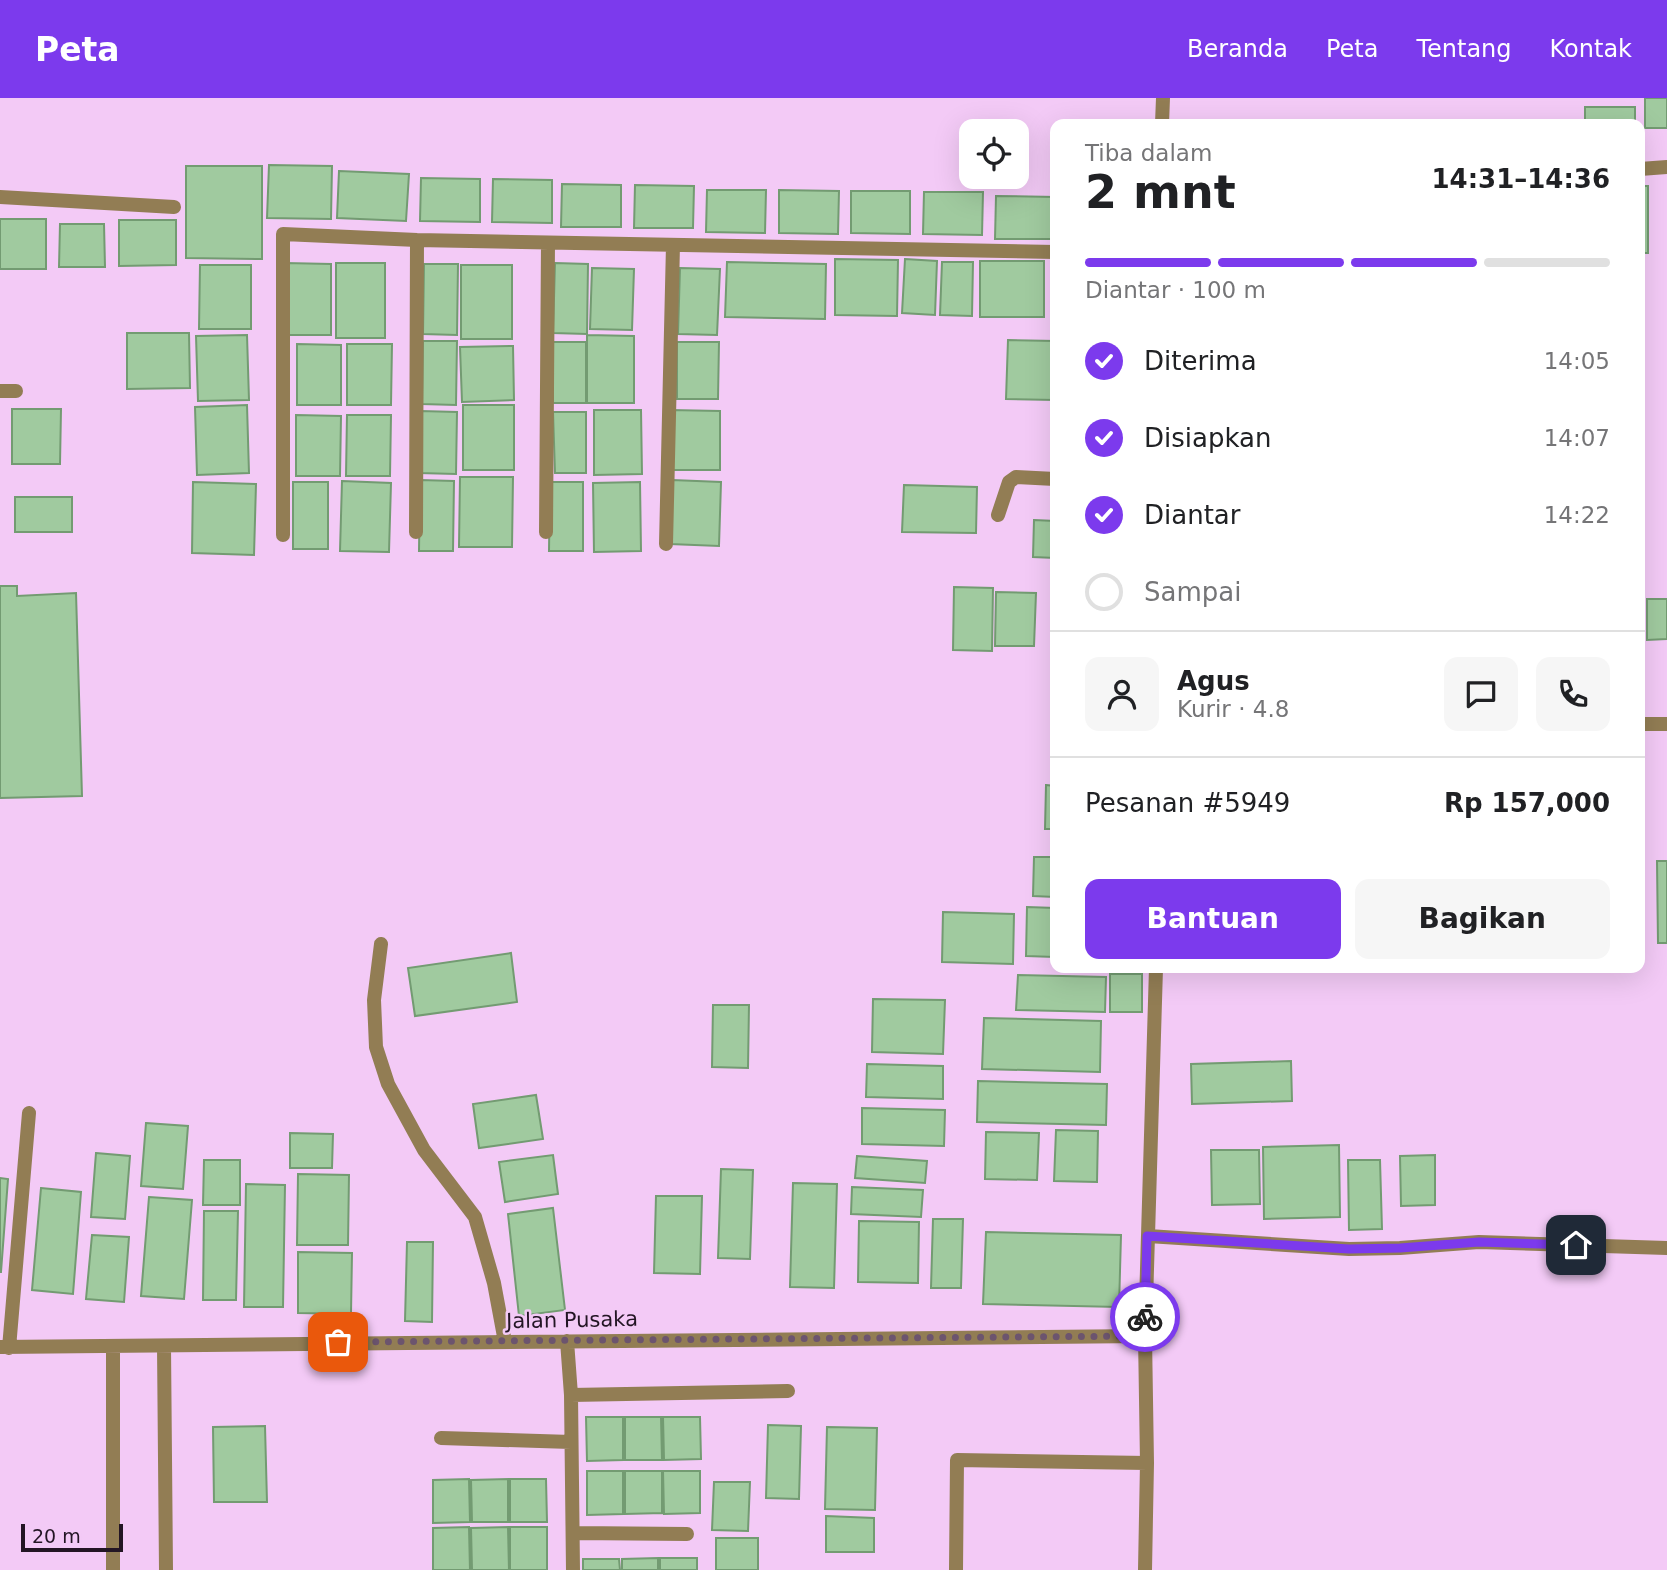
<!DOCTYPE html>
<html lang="id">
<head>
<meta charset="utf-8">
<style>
  :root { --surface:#fff; --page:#f6f6f6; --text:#202124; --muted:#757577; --line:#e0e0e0; --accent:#7c3aed }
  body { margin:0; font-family:"DejaVu Sans",sans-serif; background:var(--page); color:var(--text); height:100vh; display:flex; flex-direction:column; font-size:26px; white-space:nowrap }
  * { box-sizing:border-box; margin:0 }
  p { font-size:23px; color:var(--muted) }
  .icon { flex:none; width:38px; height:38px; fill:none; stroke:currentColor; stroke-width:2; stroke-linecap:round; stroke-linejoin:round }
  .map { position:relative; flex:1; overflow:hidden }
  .sheet { position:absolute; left:1050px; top:21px; width:595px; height:854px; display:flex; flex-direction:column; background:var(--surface); border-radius:14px; box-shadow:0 7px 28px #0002 }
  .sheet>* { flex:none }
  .controls { position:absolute; left:959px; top:21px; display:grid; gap:14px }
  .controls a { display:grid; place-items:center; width:70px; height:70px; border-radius:14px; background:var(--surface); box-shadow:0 7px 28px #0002; font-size:35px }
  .scale { position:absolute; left:21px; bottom:18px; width:102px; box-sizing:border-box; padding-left:7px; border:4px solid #231524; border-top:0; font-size:19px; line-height:24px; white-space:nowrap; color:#231524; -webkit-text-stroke:5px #f3caf6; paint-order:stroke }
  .pin { position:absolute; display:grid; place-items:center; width:60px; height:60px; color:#fff; margin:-30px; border-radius:14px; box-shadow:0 4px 10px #0006 }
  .courier { position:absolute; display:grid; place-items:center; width:70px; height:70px; margin:-35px; border:5px solid #7c3aed; border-radius:50%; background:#fff; color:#222; box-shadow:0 2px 9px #0007 }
  .head em { font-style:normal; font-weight:800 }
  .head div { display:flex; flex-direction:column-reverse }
  .head { display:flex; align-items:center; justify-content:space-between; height:119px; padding:0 35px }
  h1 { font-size:46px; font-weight:800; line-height:52px }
  .bar { display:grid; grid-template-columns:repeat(4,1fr); gap:10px 7px; align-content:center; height:84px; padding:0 35px }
  .bar i { height:9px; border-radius:5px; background:var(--line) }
  .bar .selected { background:var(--accent) }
  .bar p { grid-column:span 4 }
  .line { display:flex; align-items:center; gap:18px; padding:0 35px; border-top:2px solid var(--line) }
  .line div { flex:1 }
  .round { display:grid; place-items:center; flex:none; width:74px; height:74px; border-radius:14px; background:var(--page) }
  ol { padding:0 35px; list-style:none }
  li { display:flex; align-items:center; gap:21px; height:77px }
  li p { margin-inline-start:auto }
  li .icon { padding:7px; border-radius:50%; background:var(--accent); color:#fff; stroke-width:4 }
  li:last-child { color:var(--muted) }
  li i { width:38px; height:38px; border:4px solid var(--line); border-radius:50% }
  .action { display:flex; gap:14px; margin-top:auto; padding:14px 35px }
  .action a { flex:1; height:80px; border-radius:14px; background:var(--accent); color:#fff; font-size:28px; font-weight:800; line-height:80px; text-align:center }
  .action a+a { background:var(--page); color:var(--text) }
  header { display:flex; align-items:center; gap:42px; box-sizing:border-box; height:98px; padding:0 35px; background:var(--accent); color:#fff }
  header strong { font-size:33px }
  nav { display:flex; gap:38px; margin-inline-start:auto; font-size:24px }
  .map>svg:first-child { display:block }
  .building { fill:#a0ca9f; stroke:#739b72; stroke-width:2 }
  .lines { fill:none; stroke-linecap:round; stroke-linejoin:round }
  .service { stroke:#927d54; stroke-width:14 }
  .minor { stroke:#927d54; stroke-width:14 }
  .done { stroke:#6c546e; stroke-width:7; stroke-dasharray:0 12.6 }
  .route { stroke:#7c3aed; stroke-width:9 }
  .labels { text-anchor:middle; stroke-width:5; stroke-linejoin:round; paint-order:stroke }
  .street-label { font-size:21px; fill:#231524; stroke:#f3caf6 }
</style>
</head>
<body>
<header>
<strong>Peta</strong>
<nav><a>Beranda</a><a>Peta</a><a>Tentang</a><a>Kontak</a></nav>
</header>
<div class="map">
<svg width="1667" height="1472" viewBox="0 0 1667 1472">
  <rect width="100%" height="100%" fill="#f3caf6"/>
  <!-- building -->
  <path class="building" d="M1645,0H1667V30H1645Z
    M1585,9H1635V26H1585Z
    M269,67L332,68L331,121L267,120Z
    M186,68H262V161L186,160Z
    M339,73L409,76L406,123L337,120Z
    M421,80L480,81V124L420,123Z
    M493,81L552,82V125L492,124Z
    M562,86L621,87V129H561Z
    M635,87L694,88L693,130H634Z
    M1640,88H1648V155H1640Z
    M707,92H766L765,135L706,134Z
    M779,92L839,93L838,136L779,135Z
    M851,93H910V136L851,135Z
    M924,94H983L982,137L923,136Z
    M996,98L1055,99V141H995Z
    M0,121H46V171H0Z
    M119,122H176V167L119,168Z
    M60,126H104L105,169H59Z
    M835,161L898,162L897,218L835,217Z
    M905,161L937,163L935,217L902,215Z
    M980,163H1044V219H980Z
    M727,164L826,166L825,221L725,219Z
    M942,164H973L972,218L940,217Z
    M285,165L331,166V237H286Z
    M336,165H385V240H336Z
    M555,165L588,166L587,236L553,235Z
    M424,166H458L457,237L423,236Z
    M200,167H251V231H199Z
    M461,167H512V241H461Z
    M1053,168H1055V218Z
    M592,170L634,171L632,232L590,231Z
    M680,170L720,171L717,237L678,236Z
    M127,235H189L190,290L127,291Z
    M247,237L249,302L198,303L196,238Z
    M587,237L634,238V305H587Z
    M1008,242L1055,243V302L1006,301Z
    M423,243H457L456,307L422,306Z
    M553,244H586V305H553Z
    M677,244H719L718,301H677Z
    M297,246L341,247V307H297Z
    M347,246H392L391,307H347Z
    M513,248L514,302L462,304L460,249Z
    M247,307L249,375L197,377L195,309Z
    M463,307H514V372H463Z
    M12,311H61L60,366H12Z
    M594,312H641L642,376L594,377Z
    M670,312L720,313V372H670Z
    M420,313L457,314L456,376L419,375Z
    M553,314H586V375H555Z
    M296,317L341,318L340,378H296Z
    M347,317H391L390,378H346Z
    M460,379H513L512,449H459Z
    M420,382L454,383L453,453H419Z
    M672,382L721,384L719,448L670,446Z
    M342,383L391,385L389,454L340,453Z
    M193,384L256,386L254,457L192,455Z
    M293,384H328V451H293Z
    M550,384H583V453H549Z
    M640,384L641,453L594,454L593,385Z
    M904,387L977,389L976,435L902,434Z
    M15,399H72V434H15Z
    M1034,422L1055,423V460L1033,459Z
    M0,488H17V498L76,495L82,698L0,700Z
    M954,489L993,490L992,553L953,552Z
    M996,494L1036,495L1034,548H995Z
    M1647,501H1667V541L1647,542Z
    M1046,687L1055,688V731H1045Z
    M1034,759H1055V799L1033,798Z
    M1657,763H1667V845H1658Z
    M1027,809L1055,810V859L1026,858Z
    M943,814L1014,816L1013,866L942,864Z
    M511,855L517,904L415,918L408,870Z
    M1110,876H1142V914H1110Z
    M1018,877L1106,879L1105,914L1016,912Z
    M873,901L945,902L943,956L872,954Z
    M713,907H749L748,970L712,969Z
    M984,920L1101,923L1100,974L982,971Z
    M1291,963L1292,1003L1192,1006L1191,966Z
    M867,966L943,968V1001L866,999Z
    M978,983L1107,986L1106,1027L977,1024Z
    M536,997L543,1041L479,1050L473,1006Z
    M862,1010L945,1012L944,1048L862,1046Z
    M146,1025L188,1028L183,1091L141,1088Z
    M1056,1032L1098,1033L1097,1084L1054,1083Z
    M986,1034L1039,1035L1037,1082L985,1081Z
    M290,1035L333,1036L332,1070H290Z
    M1339,1047L1340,1119L1264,1121L1263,1049Z
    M1211,1052H1259L1260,1106L1212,1107Z
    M96,1055L130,1058L125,1121L91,1119Z
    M553,1057L558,1096L505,1104L499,1064Z
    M1435,1057V1107L1401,1108L1400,1058Z
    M857,1058L927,1063L925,1085L855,1080Z
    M204,1062H240V1107H203Z
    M1348,1062H1380L1382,1131L1349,1132Z
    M721,1071L753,1072L750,1161L718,1160Z
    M298,1076L349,1077L348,1147H297Z
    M0,1080L8,1081L1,1174H0Z
    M793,1085L837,1086L834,1190L790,1189Z
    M246,1086L285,1087L283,1209H244Z
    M852,1089L923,1092L921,1119L851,1116Z
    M41,1090L81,1094L73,1196L32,1192Z
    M656,1098H702L700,1176L654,1175Z
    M149,1099L192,1102L184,1201L141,1198Z
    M553,1110L565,1212L519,1218L508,1116Z
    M204,1113H238L236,1202H203Z
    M933,1121H963L961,1190H931Z
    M859,1123L919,1124L918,1185L858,1184Z
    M986,1134L1121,1137L1119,1209L983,1206Z
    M92,1137L129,1139L124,1204L86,1201Z
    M407,1144H433L432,1224L405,1223Z
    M298,1154L352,1155L351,1216L298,1215Z
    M586,1319H623V1362L587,1363Z
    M625,1319H661L662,1362H625Z
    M663,1319H700L701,1361L664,1362Z
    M768,1327L801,1328L799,1401L766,1400Z
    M265,1328L267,1404H214L213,1329Z
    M827,1329L877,1330L875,1412L825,1411Z
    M587,1373H623V1416L587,1417Z
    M625,1373H662V1415L625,1416Z
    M663,1373H700V1415L664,1416Z
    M469,1381L470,1424L433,1425V1382Z
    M508,1381V1424H472L471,1382Z
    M510,1381H546L547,1424H510Z
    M714,1384H750L748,1433L712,1432Z
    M826,1418L874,1420V1454H826Z
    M469,1429L470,1472H433V1430Z
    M508,1429L509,1472H472L471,1430Z
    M510,1429H547V1472H510Z
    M716,1440H758V1472H716Z
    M658,1460V1472H622V1461Z
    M660,1460H697V1472H660Z
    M583,1461H619L620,1472H583Z"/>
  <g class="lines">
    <!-- service -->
    <path class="service" d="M0,293H16
      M998,417L1009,384L1016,379L1055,381"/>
    <!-- minor -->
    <path class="minor" d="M1162,26L1163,0
      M1640,71L1667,69
      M0,99L174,109
      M416,434L417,142
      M546,434L548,145
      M283,437V136L417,142L1055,154
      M666,446L673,147
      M1640,626H1667
      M381,846L374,902L376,949L388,986L424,1052L475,1119L494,1185L505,1244
      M1148,1138L1349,1151L1400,1150L1479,1144L1667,1150
      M567,1243L571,1297L573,1472
      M164,1248L166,1472
      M0,1249L1145,1238
      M9,1250L29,1015
      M571,1297L788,1293
      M441,1340L571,1344
      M574,1435L687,1436
      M113,1472V1248
      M956,1472L957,1362L1147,1365
      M1145,1472L1147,1365L1145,1238L1156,870"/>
  </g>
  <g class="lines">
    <!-- done -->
    <path class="done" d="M338,1244L1145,1238V1219"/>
    <!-- route -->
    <path class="route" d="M1145,1219L1147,1138L1349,1151L1400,1150L1479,1144L1576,1147"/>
  </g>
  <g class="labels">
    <!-- street labels -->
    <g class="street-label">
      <text transform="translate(572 1222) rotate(-1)" y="7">Jalan Pusaka</text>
    </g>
  </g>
</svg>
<div class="controls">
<a><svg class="icon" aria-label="locate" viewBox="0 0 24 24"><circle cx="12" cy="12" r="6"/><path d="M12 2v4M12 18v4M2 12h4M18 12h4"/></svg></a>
</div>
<div class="scale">20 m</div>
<div class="pin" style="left:338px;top:1244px;background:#ea580c"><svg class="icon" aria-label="bag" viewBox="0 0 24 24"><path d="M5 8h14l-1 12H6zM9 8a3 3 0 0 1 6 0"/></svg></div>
<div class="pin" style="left:1576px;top:1147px;background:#1f2937"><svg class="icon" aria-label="home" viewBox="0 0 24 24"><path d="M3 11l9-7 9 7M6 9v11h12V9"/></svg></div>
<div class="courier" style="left:1145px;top:1219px"><svg class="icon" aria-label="bike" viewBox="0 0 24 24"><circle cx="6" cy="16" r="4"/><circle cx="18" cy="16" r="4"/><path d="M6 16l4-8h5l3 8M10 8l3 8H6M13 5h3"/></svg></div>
<section class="sheet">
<div class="head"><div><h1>2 mnt</h1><p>Tiba dalam</p></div><em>14:31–14:36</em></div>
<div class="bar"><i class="selected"></i><i class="selected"></i><i class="selected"></i><i></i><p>Diantar · 100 m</p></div>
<ol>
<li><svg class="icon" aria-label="check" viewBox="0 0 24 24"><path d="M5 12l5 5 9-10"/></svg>Diterima<p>14:05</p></li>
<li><svg class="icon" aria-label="check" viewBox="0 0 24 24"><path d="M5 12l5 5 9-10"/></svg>Disiapkan<p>14:07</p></li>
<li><svg class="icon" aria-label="check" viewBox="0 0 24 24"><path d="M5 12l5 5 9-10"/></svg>Diantar<p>14:22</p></li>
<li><i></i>Sampai</li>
</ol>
<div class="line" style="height:126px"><a class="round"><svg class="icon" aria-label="person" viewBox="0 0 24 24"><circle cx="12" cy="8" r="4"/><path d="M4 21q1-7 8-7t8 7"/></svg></a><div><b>Agus</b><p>Kurir · 4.8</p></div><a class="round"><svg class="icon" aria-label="chat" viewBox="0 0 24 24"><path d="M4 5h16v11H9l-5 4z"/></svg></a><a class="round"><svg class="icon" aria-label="phone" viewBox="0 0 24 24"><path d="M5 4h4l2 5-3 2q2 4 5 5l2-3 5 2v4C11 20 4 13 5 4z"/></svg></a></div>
<div class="line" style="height:91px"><div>Pesanan #5949</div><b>Rp 157,000</b></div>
<div class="action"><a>Bantuan</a><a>Bagikan</a></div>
</section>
</div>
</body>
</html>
